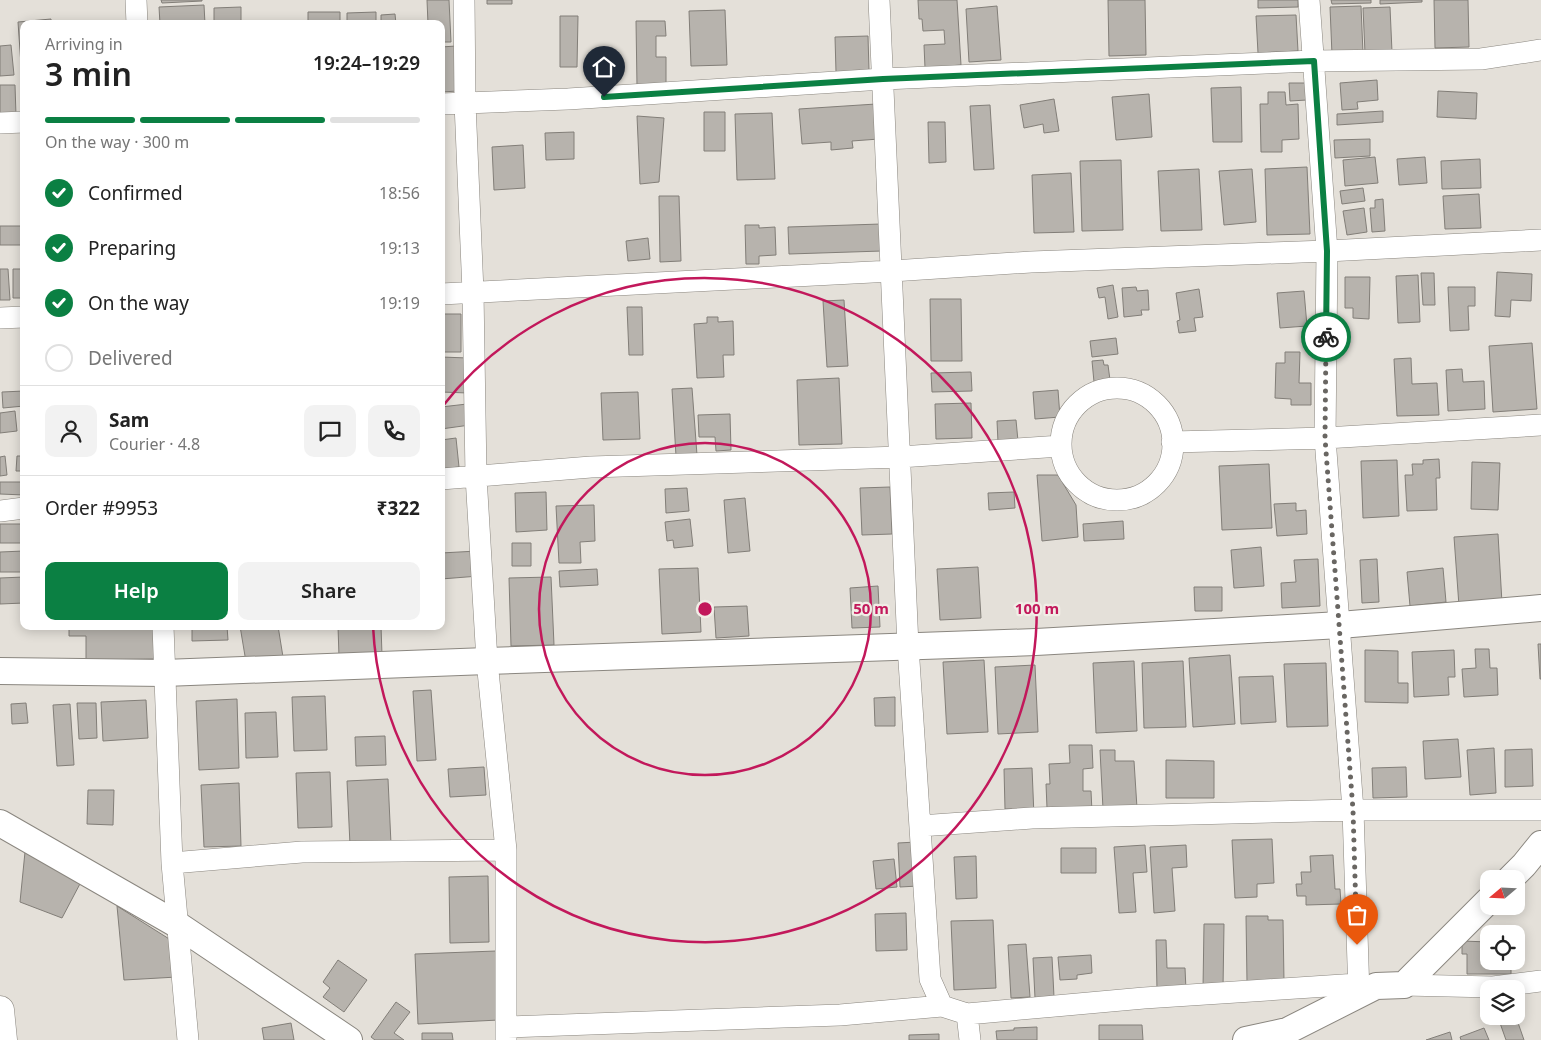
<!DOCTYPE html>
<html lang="en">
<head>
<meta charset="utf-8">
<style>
  :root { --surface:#fff; --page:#f2f2f2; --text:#222; --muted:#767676; --line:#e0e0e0; --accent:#0b8043 }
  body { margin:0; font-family:"Noto Sans",sans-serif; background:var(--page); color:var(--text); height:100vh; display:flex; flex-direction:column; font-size:19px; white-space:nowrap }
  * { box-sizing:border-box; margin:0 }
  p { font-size:16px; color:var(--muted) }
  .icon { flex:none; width:28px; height:28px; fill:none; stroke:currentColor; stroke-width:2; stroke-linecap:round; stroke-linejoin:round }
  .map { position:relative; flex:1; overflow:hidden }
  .drawer { position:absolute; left:20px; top:20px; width:425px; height:610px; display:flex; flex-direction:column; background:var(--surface); border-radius:10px; box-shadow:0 2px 12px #0003 }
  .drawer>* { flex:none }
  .needle { width:32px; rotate:251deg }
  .buttons { position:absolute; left:1480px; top:870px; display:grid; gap:10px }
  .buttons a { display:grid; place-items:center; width:45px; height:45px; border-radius:10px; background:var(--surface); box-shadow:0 2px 12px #0003; font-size:25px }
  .pin { position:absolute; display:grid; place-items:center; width:42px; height:42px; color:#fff; margin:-51px -21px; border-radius:50% 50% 50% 0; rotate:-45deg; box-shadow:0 0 5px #0007 }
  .pin .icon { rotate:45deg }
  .courier { position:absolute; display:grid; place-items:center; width:50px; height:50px; margin:-25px; border:4px solid #0b8043; border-radius:50%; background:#fff; color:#222; box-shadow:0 1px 6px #0007 }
  .summary em { font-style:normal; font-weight:600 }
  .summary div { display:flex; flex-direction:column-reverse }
  .summary { display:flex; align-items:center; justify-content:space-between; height:85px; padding:0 25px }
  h1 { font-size:32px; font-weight:600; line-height:38px }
  .bar { display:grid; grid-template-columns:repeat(4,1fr); gap:8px 5px; align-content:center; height:60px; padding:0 25px }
  .bar i { height:6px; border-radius:4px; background:var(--line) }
  .bar .selected { background:var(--accent) }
  .bar p { grid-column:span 4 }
  .line { display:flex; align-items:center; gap:12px; padding:0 25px; border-top:1px solid var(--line) }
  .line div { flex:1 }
  .round { display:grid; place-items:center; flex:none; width:52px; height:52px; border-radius:10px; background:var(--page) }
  ol { padding:0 25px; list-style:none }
  li { display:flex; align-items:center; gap:15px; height:55px }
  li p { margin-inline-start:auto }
  li .icon { padding:5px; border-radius:50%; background:var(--accent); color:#fff; stroke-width:4 }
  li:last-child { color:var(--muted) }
  li i { width:28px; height:28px; border:2px solid var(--line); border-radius:50% }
  .button { display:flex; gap:10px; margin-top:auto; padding:10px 25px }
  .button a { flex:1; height:58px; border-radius:10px; background:var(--accent); color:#fff; font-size:20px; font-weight:600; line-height:58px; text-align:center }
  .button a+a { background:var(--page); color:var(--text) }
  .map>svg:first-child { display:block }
  .building { fill:#b7b3ad; stroke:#827e78 }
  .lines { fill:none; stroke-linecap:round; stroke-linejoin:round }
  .minor-casing { stroke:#8a867f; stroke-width:22 }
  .tertiary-casing { stroke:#8a867f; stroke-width:28 }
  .primary-casing { stroke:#8a867f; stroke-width:29 }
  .minor { stroke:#fff; stroke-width:21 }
  .tertiary { stroke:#fff; stroke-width:26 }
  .primary { stroke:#fff; stroke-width:28 }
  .done { stroke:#696662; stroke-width:5; stroke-dasharray:0 9 }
  .route { stroke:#0b8043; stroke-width:6 }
  .ring { fill:none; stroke:#c2185b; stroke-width:2.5 }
  .centre { fill:#c2185b; stroke:#f1ede6; stroke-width:2.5 }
  .ring-label { font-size:15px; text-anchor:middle; font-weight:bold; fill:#c2185b; stroke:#f1ede6; stroke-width:4.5; stroke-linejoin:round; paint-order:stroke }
</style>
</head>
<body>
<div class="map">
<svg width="1541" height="1040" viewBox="0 0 1541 1040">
  <rect width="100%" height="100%" fill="#e4e0d9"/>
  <!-- building -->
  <path class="building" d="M161,0H202V1L162,3Z
    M427,0H449L451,42H441V24H428Z
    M487,0H512V4H487Z
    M918,0H957L961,65L925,68L924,45L945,44L944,30L923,31L922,19H919Z
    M1108,0H1145L1146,55L1109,56Z
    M1258,0H1298V7L1258,8Z
    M1331,0H1371V3L1332,4Z
    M1380,0H1422V2L1380,4Z
    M1434,0H1468L1469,47L1435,48Z
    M204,5L205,24H160L159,7Z
    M997,6L1001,60L969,62L966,9Z
    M1361,6L1363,53L1332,55L1330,7Z
    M241,7V24H214V8Z
    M1390,7L1392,52L1365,53L1363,8Z
    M725,10L727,65L691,66L689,11Z
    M308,12H340V24H308Z
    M376,12V24H347V13Z
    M395,14L396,24H381V15Z
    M1296,15L1298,51L1258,53L1256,16Z
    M560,16H578L577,67H560Z
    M51,19V24H24V65H21L18,22Z
    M636,21H665L666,36H656V57H666V85L637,86Z
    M868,36L869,71L836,72L835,37Z
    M11,45L14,75L0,76V46Z
    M456,46L458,91L441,92V47Z
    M1377,80L1378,100L1357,102L1358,109L1342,110L1340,83Z
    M1289,83H1307V100L1290,101Z
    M0,85H15L16,115H0Z
    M1241,87L1242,142H1213L1211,88Z
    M1438,91L1477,93L1476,119L1437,117Z
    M1268,92H1285L1286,105L1298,104L1299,139L1282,140V152H1261L1260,104H1268Z
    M1149,94L1152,137L1116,140L1112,97Z
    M1054,99L1059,131L1044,133L1043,124L1024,128L1020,105Z
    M876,104L879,139L852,141L853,148L831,150V142L802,144L799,109Z
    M990,105L994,169L974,170L970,106Z
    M1383,111V122L1337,125V114Z
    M704,112H725V151H704Z
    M772,113L775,179L737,180L735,114Z
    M637,116L664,118L659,182L640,184Z
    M928,122H945L946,162L929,163Z
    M574,132V159L546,160L545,133Z
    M1370,139V156L1335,158L1334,140Z
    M523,145L525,188L494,190L492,147Z
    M1375,157L1378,183L1345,186L1343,160Z
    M1425,157L1427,183L1399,185L1397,159Z
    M1480,159L1481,188L1442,189L1441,161Z
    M1121,160L1123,230L1082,231L1080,161Z
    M1307,167L1310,234L1267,235L1265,169Z
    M1199,169L1202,230L1161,231L1158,171Z
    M1252,169L1256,222L1224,225L1219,171Z
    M1071,173L1074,232L1034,233L1032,175Z
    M1363,188L1365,201L1342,204L1340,191Z
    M1479,194L1481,228L1445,229L1443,196Z
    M659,196H679L681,261L660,262Z
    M1383,199L1385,231L1372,232L1370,208H1375V200Z
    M1364,208L1367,232L1347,235L1343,211Z
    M881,224L882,251L789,254L788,227Z
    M745,225H759V228L775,227L776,255L759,256V264H746Z
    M0,226H24V245H0Z
    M648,238L650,259L628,261L626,241Z
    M0,269H8L10,300H0Z
    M13,269H24V298H13Z
    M1497,272L1532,274L1531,301L1511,300L1510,317L1495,316Z
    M1421,273H1434L1435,305H1423Z
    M1418,275L1420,322L1398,323L1396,276Z
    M1345,277H1370L1369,319L1353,318V308H1345Z
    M1113,285L1118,317L1108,319L1105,297L1099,298L1097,288Z
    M1136,287L1137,291L1148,290L1149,310H1141L1142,315L1124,317L1122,288Z
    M1448,287H1475V306H1468L1469,330L1450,331Z
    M1199,289L1203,317L1194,318L1196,331L1179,333L1177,321L1180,320L1176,293Z
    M1304,291L1307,326L1280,328L1277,293Z
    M930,299H961L962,361H931Z
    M844,300L848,366L827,367L823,301Z
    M627,307H642L643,355H629Z
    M441,314H461V352H441Z
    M707,317H718V322L733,321L734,355H723L724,377L697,378L694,324L707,323Z
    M1116,338L1118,354L1092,357L1090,341Z
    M1532,343L1537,409L1493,412L1489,346Z
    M1285,352H1300L1299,383H1311V405H1291V399L1275,398L1276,363H1285Z
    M441,357L468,358V393L441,392Z
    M1411,358L1412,384L1437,383L1439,415L1397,416L1394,359Z
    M1103,360L1104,365H1108L1110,380L1094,382L1092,361Z
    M1462,369L1463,382L1484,381L1485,409L1448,411L1446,370Z
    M971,372L972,391L932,392L931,373Z
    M839,378L842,444L799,445L797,380Z
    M692,388L697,455L676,456L672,389Z
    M1058,390L1060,417L1035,419L1033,392Z
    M24,391V406L3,408L2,392Z
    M638,392L640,439L603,440L601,393Z
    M971,403L972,438L936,439L935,404Z
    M467,404L470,425L441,429V407Z
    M15,411L17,431L0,433V413Z
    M730,414L731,450L716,451L715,437H699L698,415Z
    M1016,420L1018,441L998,442L997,421Z
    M456,438L459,467L441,469V440Z
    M5,456L7,475L0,476V457Z
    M17,456H24V471H16Z
    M1439,459L1440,478H1436L1437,510L1407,511L1405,475H1413L1412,464H1423V460Z
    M1397,460L1399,516L1363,518L1361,461Z
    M1472,462L1500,463L1498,510L1471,509Z
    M1269,464L1272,528L1222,530L1219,466Z
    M1037,475H1058L1076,505L1078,537L1042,541Z
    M0,482H24V495L0,494Z
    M890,487L892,534L862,535L860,488Z
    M687,488L689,511L666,513L665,489Z
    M546,492L547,530L516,532L515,493Z
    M1014,492L1015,508L989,510L988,493Z
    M745,498L750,551L728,553L724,500Z
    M1296,503V511L1306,510L1307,534L1277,536L1274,504Z
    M594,505L595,541L580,542L581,563H559L556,506Z
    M690,519L693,546L674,548L673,540L667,541L665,522Z
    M1123,521L1124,539L1084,541L1083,524Z
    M0,524H24V543H0Z
    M1498,534L1502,603L1459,606L1454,537Z
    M512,543H531V566H512Z
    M1261,547L1264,586L1234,588L1231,550Z
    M24,551V572H0V552Z
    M477,551L479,576L441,579V553Z
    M1318,559L1320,606L1282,608L1281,583L1296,582L1294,560Z
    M1377,559L1379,602L1362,603L1360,560Z
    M978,567L981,618L940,620L937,569Z
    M698,568L701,632L662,634L659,569Z
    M1443,568L1446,602L1410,606L1407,572Z
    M597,569L598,585L560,587L559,571Z
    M24,577V603L0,604V578Z
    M551,577L554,645L511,646L509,578Z
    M878,586L880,627L852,628L850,588Z
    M1194,587H1222V611H1195Z
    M747,606L749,636L716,638L714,607Z
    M69,626H153L154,659L86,660V636H69Z
    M192,626H227L228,640L192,641Z
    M240,626H278L283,657L246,662Z
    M338,626H381L382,655L339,657Z
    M1538,644H1541V679H1540Z
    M1475,649H1489L1490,668H1497L1498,695L1464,697L1462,669L1476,668Z
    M1365,650L1398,651V683H1408V703L1365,702Z
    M1454,650L1455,677H1448L1449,695L1414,697L1412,652Z
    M1230,655L1235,724L1193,727L1189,658Z
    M984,660L988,732L947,734L943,662Z
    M1134,661L1137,731L1096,733L1093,663Z
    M1183,661L1186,727L1144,728L1142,663Z
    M1326,663L1328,726L1287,727L1284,664Z
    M1035,665L1038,732L998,734L995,667Z
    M1273,676L1276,722L1241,724L1239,677Z
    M431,690L436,760L417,761L413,691Z
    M325,696L327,750L294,751L292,697Z
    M895,697V726H875L874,698Z
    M237,699L239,768L199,770L196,701Z
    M146,700L148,738L103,741L101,702Z
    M26,703L28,723L12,724L11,704Z
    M77,703H96L97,738L79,739Z
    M70,704L74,765L57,766L53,705Z
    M276,712L278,757L246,758L245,713Z
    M385,736L386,765L356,766L355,737Z
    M1458,739L1461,777L1425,779L1423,741Z
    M1069,745H1092L1093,768L1083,769V791H1091L1092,812L1047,808L1046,784H1050L1049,764L1070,763Z
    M1494,748L1496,793L1470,795L1467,750Z
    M1532,749L1533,786L1505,787V750Z
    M1100,750H1115V761H1134L1137,808L1103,809Z
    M1166,760L1214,761V798H1166Z
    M484,767L486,795L450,797L448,769Z
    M1406,767L1407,797L1373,798L1372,768Z
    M1032,768L1034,816H1012V809H1005L1004,769Z
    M330,772L332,827L298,828L296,773Z
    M388,779L391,844L350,845L347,781Z
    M239,783L241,846L204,847L201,785Z
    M88,790H114L113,825L87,824Z
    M1272,839L1274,883L1257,884V897L1235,898L1232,840Z
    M916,842L918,886L900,887L898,843Z
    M1145,845L1147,872L1133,873L1136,912L1119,913L1114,847Z
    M1186,845L1187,867L1172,868L1175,911L1154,913L1150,847Z
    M1061,848H1096V873H1061Z
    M25,852L82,880L62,918L20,902Z
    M1333,855L1335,889H1340L1341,904L1306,905V896H1297L1296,884H1302L1301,872H1311L1310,856Z
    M976,856L977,898L956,899L954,857Z
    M894,859L897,887L876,889L873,861Z
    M488,876L489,942L450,943L449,877Z
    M117,906L174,942L177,977L124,980Z
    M906,913L907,950L876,951L875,914Z
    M1246,916H1268V920H1283L1284,982H1247Z
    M993,920L996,988L954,990L951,921Z
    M1204,924H1224L1223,988H1203Z
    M1156,940H1166L1167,968H1185L1186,990H1157Z
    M1462,941L1489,942V961H1511V974H1467V954H1462Z
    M1026,944L1030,997L1011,998L1008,945Z
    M496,951L499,1020L418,1024L415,954Z
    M1091,955L1092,973L1077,975V979L1060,980L1058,957Z
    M1052,957L1054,997L1035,998L1033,958Z
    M338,960L367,980L344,1012L323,997L330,988L323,982Z
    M396,1002L410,1012L394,1033L404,1040H375L371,1037Z
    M1516,1017L1524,1040H1506L1500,1023Z
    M291,1023L294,1040H264L262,1028Z
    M1099,1025H1142L1143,1040H1099Z
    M1037,1027V1040H997L996,1031L1014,1030V1028Z
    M1484,1028L1489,1040H1461L1460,1037Z
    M1450,1032L1452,1040H1426Z
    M422,1033H452L453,1040H422Z
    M939,1034V1040H909V1035Z"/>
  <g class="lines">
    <!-- minor casing -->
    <g class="minor-casing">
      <path id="minor" d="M136,0L137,24
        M879,0L908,646L930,979L942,1006L967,1014
        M1309,0L1327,251L1325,438L1353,810L1359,995
        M441,104L568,99L883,79L1314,61L1481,59L1541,50
        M0,123L24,122
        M441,294L892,271L1031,262L1327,251L1541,240
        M0,318L24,317
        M1061 444a56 56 0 1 1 112 0a56 56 0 1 1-112 0Z
        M1172,442L1325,438L1541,425
        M441,479L591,467L900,457L1061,446
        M0,511L24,508
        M163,626L172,863L188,1040
        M920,826L1032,818L1353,810H1541
        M506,850V1039
        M172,863L302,852L506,850L487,661L476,476L473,292L465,103L464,0
        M1404,985L1493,987L1541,981
        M506,1025V1027L840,1015L942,1006
        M970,1040L967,1014L1144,998L1358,984"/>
    </g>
    <!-- tertiary casing -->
    <g class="tertiary-casing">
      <path id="tertiary" d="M0,671L164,673L487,661L1036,642L1340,625L1541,608
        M0,823L178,925L349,1040
        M1510,879L1524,865L1541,844
        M1246,1040L1287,1031L1376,986L1404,985L1489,900"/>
    </g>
    <!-- primary casing -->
    <g class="primary-casing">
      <path id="primary" d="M0,1010L3,1040"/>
    </g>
    <!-- minor -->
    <use href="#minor" class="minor"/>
    <!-- tertiary -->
    <use href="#tertiary" class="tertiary"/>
    <!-- primary -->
    <use href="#primary" class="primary"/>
  </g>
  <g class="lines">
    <!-- done -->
    <path class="done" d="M1326,337L1325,438L1353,810L1357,945"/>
    <!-- route -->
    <path class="route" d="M604,97L883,79L1314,61L1327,251L1326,337"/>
  </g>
  <!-- distance rings -->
  <g class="ring">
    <circle cx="705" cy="609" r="166"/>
    <path d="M442 407A332 332 0 1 1 373 626"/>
  </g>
  <circle cx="705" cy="609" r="8" class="centre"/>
  <g class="ring-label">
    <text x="871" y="614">50 m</text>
    <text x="1037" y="614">100 m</text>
  </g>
</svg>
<div class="buttons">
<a><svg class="needle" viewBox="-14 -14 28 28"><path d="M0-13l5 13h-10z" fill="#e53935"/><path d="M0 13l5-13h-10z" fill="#767676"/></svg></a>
<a><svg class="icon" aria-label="locate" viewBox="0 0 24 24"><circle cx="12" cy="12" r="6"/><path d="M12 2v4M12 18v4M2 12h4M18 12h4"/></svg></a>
<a><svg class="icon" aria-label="layers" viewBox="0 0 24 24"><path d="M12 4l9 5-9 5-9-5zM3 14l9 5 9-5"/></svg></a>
</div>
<div class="pin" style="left:1357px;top:945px;background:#ea580c"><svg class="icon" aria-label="bag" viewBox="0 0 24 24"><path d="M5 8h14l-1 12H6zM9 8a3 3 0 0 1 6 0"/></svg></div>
<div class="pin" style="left:604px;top:97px;background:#1f2937"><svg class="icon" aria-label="home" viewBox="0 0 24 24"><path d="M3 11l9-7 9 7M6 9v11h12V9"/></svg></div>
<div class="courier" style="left:1326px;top:337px"><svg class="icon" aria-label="bike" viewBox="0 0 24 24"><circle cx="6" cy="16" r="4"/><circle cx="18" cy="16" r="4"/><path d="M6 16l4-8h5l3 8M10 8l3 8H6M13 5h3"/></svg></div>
<section class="drawer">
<div class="summary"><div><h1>3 min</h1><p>Arriving in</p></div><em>19:24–19:29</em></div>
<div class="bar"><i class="selected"></i><i class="selected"></i><i class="selected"></i><i></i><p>On the way · 300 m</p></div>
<ol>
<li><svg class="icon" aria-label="check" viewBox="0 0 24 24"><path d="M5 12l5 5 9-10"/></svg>Confirmed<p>18:56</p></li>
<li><svg class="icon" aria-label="check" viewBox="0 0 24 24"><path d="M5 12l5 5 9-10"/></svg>Preparing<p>19:13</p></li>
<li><svg class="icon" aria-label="check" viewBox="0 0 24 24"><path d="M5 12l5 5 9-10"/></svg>On the way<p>19:19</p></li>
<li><i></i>Delivered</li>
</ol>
<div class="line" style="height:90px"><a class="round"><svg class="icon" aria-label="person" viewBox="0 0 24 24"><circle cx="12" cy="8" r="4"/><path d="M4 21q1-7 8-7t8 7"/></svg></a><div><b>Sam</b><p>Courier · 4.8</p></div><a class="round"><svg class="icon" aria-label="chat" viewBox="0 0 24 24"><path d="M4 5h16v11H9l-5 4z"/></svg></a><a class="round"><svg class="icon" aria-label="phone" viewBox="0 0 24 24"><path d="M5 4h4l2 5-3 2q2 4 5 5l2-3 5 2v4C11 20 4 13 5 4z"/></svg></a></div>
<div class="line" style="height:65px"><div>Order #9953</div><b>₹322</b></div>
<div class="button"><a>Help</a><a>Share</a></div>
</section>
</div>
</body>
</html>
